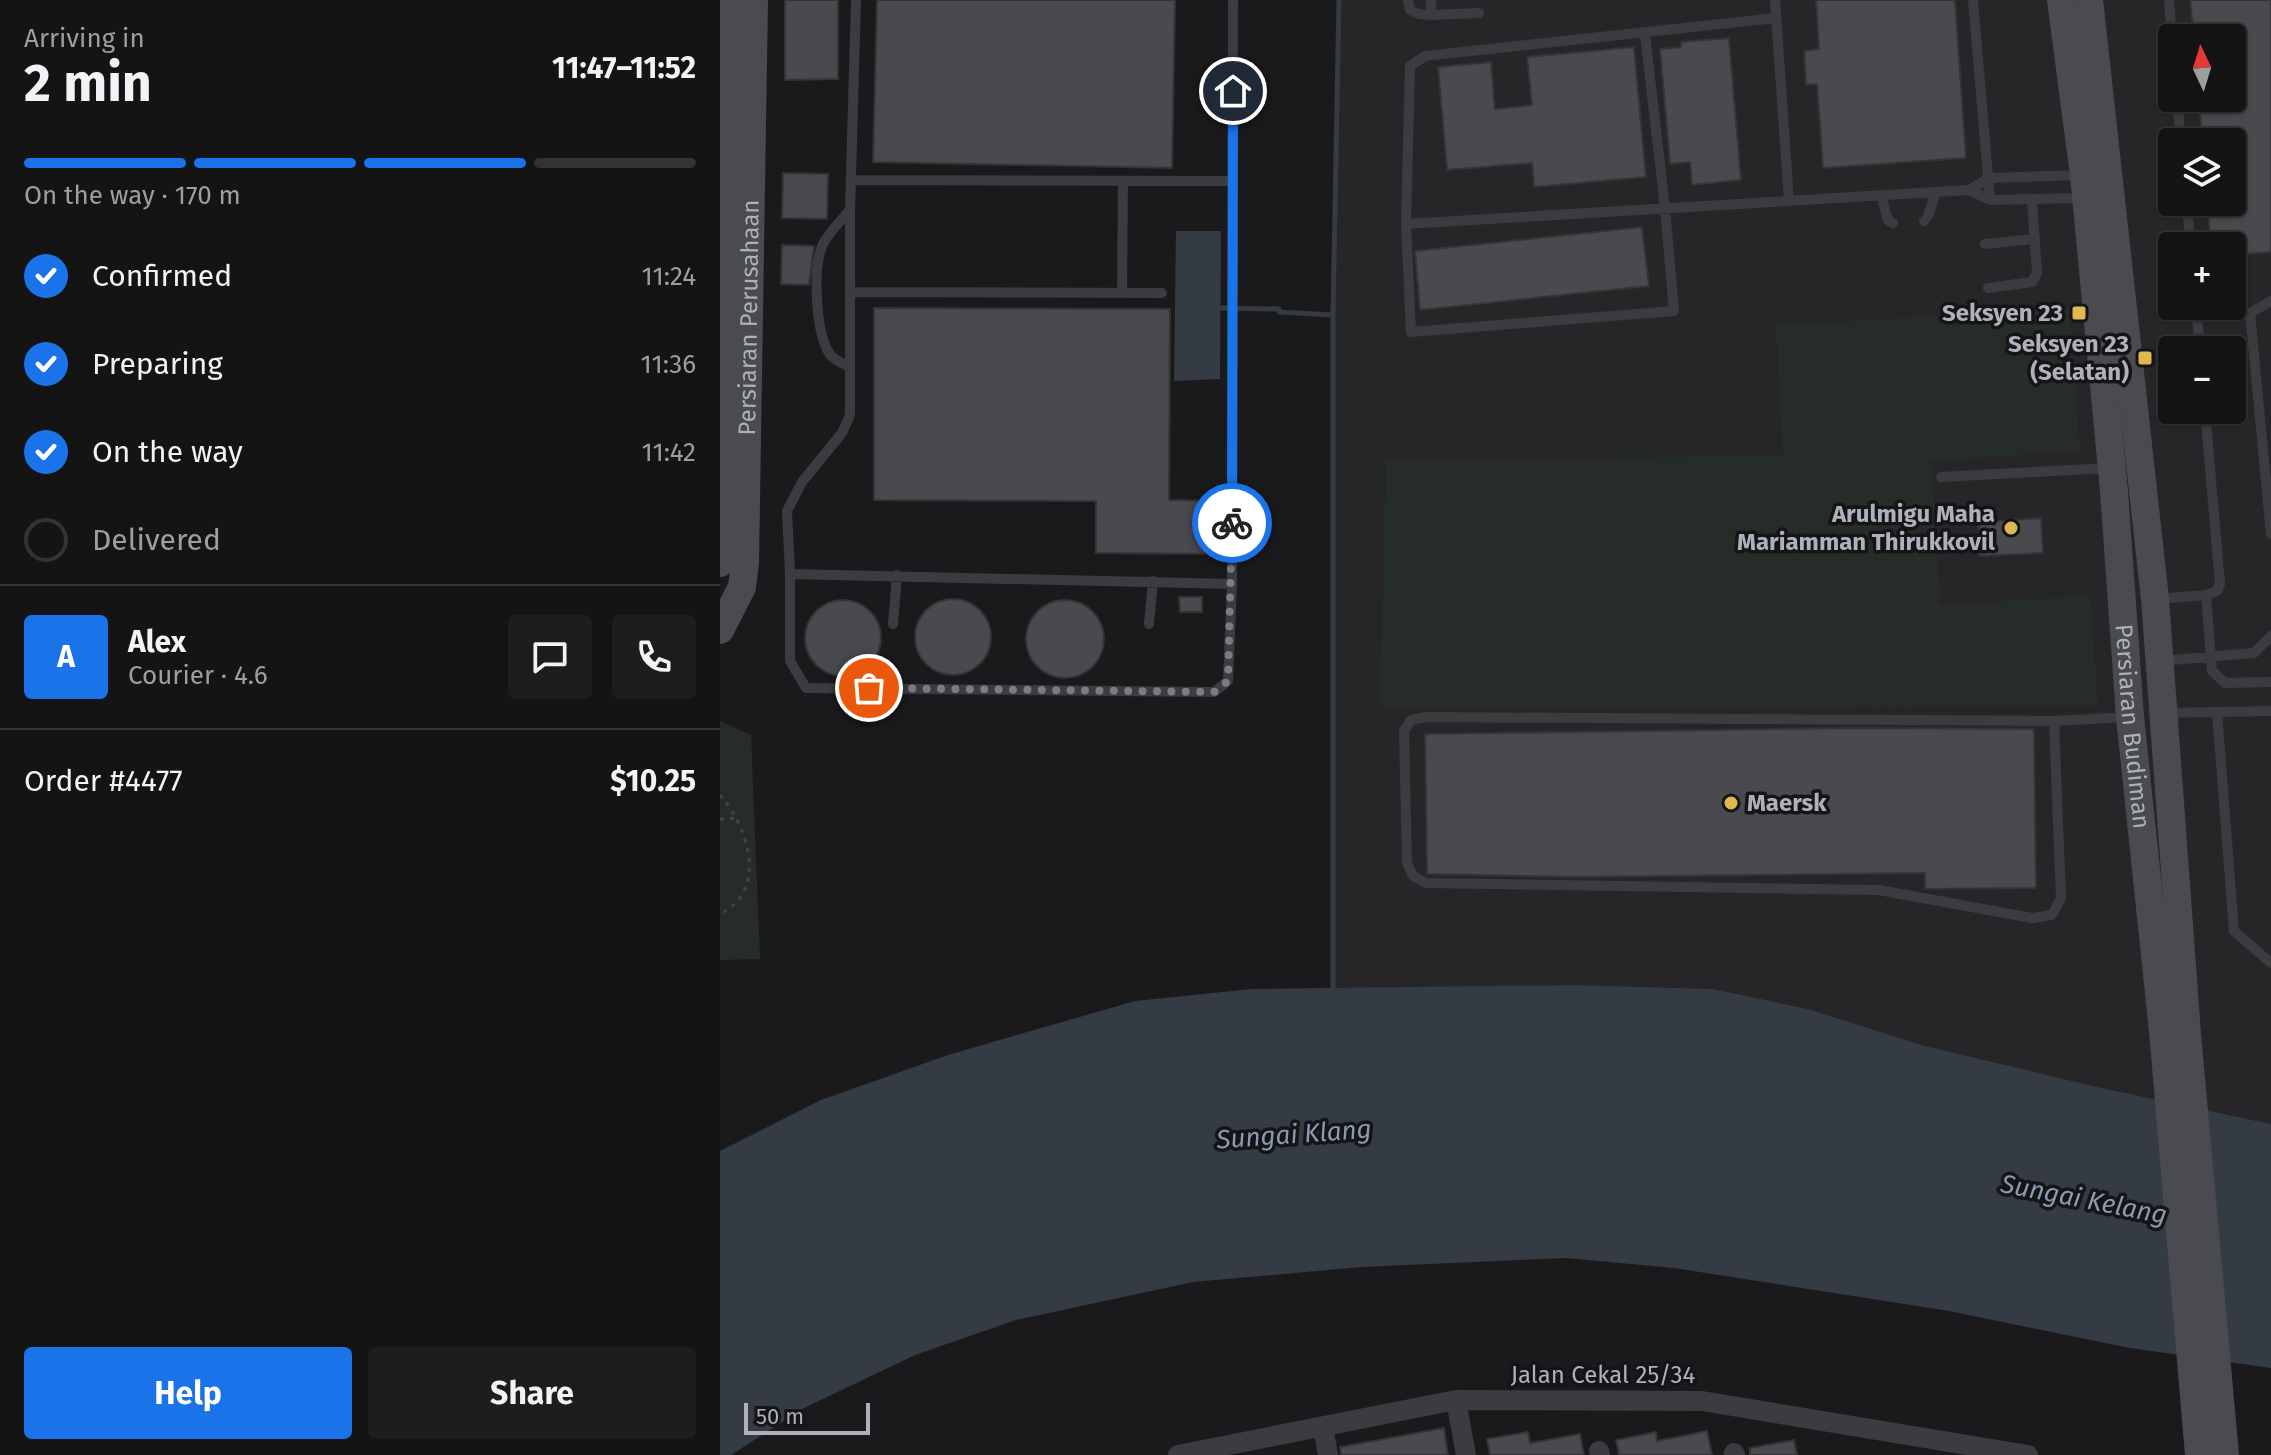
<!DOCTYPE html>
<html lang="en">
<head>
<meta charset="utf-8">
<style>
  :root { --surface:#141415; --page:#1d1d1e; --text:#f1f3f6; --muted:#9d9ea0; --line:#333334; --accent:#1a73e8 }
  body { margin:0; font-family:"Fira Sans",sans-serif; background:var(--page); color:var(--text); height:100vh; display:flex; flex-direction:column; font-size:30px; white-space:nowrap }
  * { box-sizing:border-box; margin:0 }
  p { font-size:26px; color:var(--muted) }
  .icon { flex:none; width:44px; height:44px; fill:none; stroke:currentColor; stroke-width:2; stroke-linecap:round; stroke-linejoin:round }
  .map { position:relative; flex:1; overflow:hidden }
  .side { display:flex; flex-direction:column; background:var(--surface); width:720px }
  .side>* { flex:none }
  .needle { width:52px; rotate:356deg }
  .fabs { position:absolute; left:1438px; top:24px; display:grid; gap:16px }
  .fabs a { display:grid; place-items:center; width:88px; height:88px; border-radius:8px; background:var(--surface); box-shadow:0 2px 6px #0004,0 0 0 2px var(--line); font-size:40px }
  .scale { position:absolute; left:24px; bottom:20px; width:126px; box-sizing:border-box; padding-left:8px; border:4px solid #aeb1ba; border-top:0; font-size:22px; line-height:28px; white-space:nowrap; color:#aeb1ba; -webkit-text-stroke:6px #151517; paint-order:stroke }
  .pin { position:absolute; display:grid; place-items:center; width:68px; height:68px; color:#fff; margin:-34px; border:4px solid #fff; border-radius:50%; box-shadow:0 2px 8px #0007 }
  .courier { position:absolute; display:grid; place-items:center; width:80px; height:80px; margin:-40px; border:6px solid #1a73e8; border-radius:50%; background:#fff; color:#222; box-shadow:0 2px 10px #0007 }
  .head em { font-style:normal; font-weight:700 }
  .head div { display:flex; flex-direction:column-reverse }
  .head { display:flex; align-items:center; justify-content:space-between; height:136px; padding:0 24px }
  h1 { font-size:52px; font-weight:700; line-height:60px }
  .bar { display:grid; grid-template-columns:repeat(4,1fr); gap:12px 8px; align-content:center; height:96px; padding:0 24px }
  .bar i { height:10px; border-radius:6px; background:var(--line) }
  .bar .active { background:var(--accent) }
  .bar p { grid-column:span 4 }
  .line { display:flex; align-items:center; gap:20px; padding:0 24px; border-top:2px solid var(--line) }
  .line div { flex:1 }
  .round { display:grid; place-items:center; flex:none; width:84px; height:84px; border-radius:8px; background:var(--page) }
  ol { padding:0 24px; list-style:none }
  li { display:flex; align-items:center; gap:24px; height:88px }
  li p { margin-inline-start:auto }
  li .icon { padding:8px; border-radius:50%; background:var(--accent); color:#fff; stroke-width:4 }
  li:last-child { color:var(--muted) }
  li i { width:44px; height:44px; border:4px solid var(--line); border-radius:50% }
  .button { display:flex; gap:16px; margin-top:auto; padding:16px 24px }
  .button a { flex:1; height:92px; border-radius:8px; background:var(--accent); color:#fff; font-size:32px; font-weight:700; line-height:92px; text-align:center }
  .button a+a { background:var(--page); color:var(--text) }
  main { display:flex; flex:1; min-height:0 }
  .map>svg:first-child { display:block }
  .built { fill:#262629; fill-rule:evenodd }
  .green { fill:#262d28 }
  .water { fill:#353b43 }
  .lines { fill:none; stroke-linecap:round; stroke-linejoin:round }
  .stream { stroke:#353b43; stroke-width:5 }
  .building { fill:#494a4e; stroke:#343437; stroke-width:2 }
  .path { stroke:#414347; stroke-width:3; stroke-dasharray:4 6; stroke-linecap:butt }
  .service { stroke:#3b3c40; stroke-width:10 }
  .minor { stroke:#3b3c40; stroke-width:20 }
  .secondary { stroke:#494b50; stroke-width:28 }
  .done { stroke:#7a7c83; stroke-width:8; stroke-dasharray:0 14.4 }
  .route { stroke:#1a73e8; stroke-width:10 }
  .poi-dot { fill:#deb950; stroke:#151517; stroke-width:3 }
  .labels { text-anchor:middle; stroke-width:7; stroke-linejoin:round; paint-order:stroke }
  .poi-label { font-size:24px; font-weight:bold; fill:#aeb1ba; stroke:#151517; text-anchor:end }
  .street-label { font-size:24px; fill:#aeb1ba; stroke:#151517 }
  .water-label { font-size:26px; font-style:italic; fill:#899bb0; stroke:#151517 }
</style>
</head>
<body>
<main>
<section class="side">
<div class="head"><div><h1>2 min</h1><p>Arriving in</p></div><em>11:47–11:52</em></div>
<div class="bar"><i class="active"></i><i class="active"></i><i class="active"></i><i></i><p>On the way · 170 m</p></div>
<ol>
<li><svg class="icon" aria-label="check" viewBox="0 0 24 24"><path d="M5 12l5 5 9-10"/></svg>Confirmed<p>11:24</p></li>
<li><svg class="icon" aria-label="check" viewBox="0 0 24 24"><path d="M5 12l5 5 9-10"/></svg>Preparing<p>11:36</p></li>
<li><svg class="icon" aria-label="check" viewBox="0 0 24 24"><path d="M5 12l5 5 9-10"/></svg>On the way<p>11:42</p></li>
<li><i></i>Delivered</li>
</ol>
<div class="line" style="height:144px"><b class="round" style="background:var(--accent);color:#fff">A</b><div><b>Alex</b><p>Courier · 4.6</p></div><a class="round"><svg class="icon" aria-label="chat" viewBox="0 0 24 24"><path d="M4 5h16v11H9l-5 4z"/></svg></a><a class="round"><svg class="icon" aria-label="phone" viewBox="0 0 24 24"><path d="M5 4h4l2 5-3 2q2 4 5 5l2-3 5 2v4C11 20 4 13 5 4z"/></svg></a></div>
<div class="line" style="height:104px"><div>Order #4477</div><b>$10.25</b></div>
<div class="button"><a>Help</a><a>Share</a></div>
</section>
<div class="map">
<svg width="1551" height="1455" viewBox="0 0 1551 1455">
  <rect width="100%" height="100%" fill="#1a1a1c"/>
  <!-- built -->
  <path class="built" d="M619,0H1551V1124L1382,1088L1205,1046L1088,1009L993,989L855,985L613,989V315ZM1452,38H1512V98H1452ZM1452,142H1512V202H1452ZM1452,246H1512V306H1452ZM1452,350H1512V410H1452Z"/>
  <!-- green -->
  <path class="green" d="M1350,309L1360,451L1211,461L1220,605L1370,596L1378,706L660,707L666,460L1063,456L1056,325Z
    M0,721L31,735L40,959L0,960Z"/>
  <!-- water -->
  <path class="water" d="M456,231H501L500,379L454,381Z
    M855,985L993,989L1088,1009L1205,1046L1382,1088L1551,1124V1368L1410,1348L1229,1311L954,1268L846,1258L642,1267L473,1282L296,1320L195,1355L84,1408L11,1455H0V1151L101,1100L228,1055L415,1001L532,989Z"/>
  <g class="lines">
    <!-- stream -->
    <path class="stream" d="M501,308L559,309V312L613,315
      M613,995V315L619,0"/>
  </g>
  <!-- building -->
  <path class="building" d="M65,0H118V79L65,80Z
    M157,0H455L452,168L153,162Z
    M1096,0H1235L1246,158L1103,168L1097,84L1086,85L1084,51L1099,49Z
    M1470,0H1551V252L1512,255V246H1491L1487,202H1512V142H1482L1479,98H1512V38H1474Z
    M1009,38L1021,180L972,185L970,162L950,164L940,49L961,47V42Z
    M914,47L926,177L814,187L812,163L727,170L718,67L771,62L775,109L812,105L807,57Z
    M63,173L108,174L107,219L62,218Z
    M922,227L929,286L700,310L695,251Z
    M62,245L94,246L89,285L61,284Z
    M154,308L450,309L449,500L498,501V554L376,553V501L154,500Z
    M1321,518L1323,553L1260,556L1258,522Z
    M459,597H482V612H460Z
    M195 637a38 38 0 1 1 76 0a38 38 0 1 1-76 0Z
    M85 638a38 38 0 1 1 76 0a38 38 0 1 1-76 0Z
    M306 639a39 39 0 1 1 78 0a39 39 0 1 1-78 0Z
    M1137,728L1314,729L1316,888L1205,889V873L853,877L707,874L705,734Z
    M724,1428L728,1455H621L620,1447Z
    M987,1431L992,1455H899L896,1440L936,1432L937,1441Z
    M808,1432L810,1443L860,1434L864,1455H770L767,1439Z
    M1074,1440L1077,1455H1030V1448Z"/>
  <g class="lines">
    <!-- path -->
    <path class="path" d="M0,795C28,827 49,889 0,914
      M0,819L17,818"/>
    <!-- service -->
    <path class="service" d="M136,0L130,210V415L122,433L82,482L67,511L70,574L512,584
      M688,0L690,10L699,14L711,15V0
      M1055,0L1069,201
      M1253,0L1270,200
      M1449,0L1452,38
      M711,15L759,13
      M1056,18L705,56L690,66L686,224L1249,190L1269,178L1362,175
      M1457,98L1461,142
      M133,180L513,181
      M1249,190L1270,200L1364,198
      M1161,195L1168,220L1173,223
      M1467,202L1470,246
      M1204,221L1208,216L1216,192
      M686,224L691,332L954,311L945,208L925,34
      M1265,244L1315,239
      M1268,288L1312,282L1317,273L1312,199
      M132,292L442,293
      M402,293L403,181
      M1551,301L1530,313L1551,534
      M1476,306L1480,350
      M129,367C123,363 113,360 109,353C96,332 92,267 103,244C109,232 121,221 130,210
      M1221,477L1389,468
      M70,574V661L86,688L494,692L508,681L512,584L513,0
      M1486,595L1492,671L1505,683L1551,682
      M1438,599L1486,595L1497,591L1500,584L1485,410
      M173,624L177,575
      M429,624L433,581
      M1440,661L1534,653L1551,636
      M1497,712L1514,931L1551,963
      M1445,713L1551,711
      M1334,721L1341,898L1332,915L1312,918L1159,890L706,883L693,876L687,863L684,731L691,720L706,717L1334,721L1409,717"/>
    <!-- minor -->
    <path class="minor" d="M736,1400L746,1455
      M603,1427L608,1455
      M879,1451L880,1455
      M1014,1453L1015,1455
      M458,1455L736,1400L982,1401L1308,1455"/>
    <!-- secondary -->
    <g class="secondary">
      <path id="s1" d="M1341,0L1364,175L1394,491L1410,717L1443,1031L1479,1455"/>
      <path d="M1369,0L1435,599L1467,1034L1505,1455"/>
      <path d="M0,563L9,0"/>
      <path id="s2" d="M0,630L22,587L25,562L34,0"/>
    </g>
  </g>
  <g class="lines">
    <!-- done -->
    <path class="done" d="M149,688L494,692L508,681L512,523"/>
    <!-- route -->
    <path class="route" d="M512,523L513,91"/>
  </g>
  <!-- markers -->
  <g class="poi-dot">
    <rect x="1351" y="305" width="16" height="16" rx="4"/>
    <rect x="1417" y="350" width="16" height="16" rx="4"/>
    <circle cx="1291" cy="528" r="8"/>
    <circle cx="1011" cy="803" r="8"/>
  </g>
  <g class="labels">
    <!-- poi labels -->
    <g class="poi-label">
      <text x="1343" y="321">Seksyen 23</text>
      <text x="1409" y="352">Seksyen 23<tspan x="1409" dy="28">(Selatan)</tspan></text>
      <text x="1275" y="522">Arulmigu Maha<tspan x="1275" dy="28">Mariamman Thirukkovil</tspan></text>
      <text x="1027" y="811" text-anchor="start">Maersk</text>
    </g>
    <!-- street labels -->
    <g class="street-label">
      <text dy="8" stroke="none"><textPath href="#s2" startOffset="318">Persiaran Perusahaan</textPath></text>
      <text dy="8" stroke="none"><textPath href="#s1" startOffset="730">Persiaran Budiman</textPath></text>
      <text x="883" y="1383">Jalan Cekal 25/34</text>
    </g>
    <!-- water labels -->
    <g class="water-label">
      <text transform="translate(574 1134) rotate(-4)" y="9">Sungai Klang</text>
      <text transform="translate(1364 1199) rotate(11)" y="9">Sungai Kelang</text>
    </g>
  </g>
</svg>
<div class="fabs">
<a><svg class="needle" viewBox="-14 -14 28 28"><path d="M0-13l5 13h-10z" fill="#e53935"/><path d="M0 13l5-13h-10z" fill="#9d9ea0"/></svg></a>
<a><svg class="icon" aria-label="layers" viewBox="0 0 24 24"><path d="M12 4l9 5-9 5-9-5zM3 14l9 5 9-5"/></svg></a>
<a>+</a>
<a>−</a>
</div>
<div class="scale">50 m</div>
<div class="pin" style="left:149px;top:688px;background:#ea580c"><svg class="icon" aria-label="bag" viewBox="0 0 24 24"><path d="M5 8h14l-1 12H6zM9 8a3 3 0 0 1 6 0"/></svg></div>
<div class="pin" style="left:513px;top:91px;background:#1f2937"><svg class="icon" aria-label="home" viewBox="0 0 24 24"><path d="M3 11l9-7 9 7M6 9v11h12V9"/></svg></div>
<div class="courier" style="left:512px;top:523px"><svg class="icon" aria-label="bike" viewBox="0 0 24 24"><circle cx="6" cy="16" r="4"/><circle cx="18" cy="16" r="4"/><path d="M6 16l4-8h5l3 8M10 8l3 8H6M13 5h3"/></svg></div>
</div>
</main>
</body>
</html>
